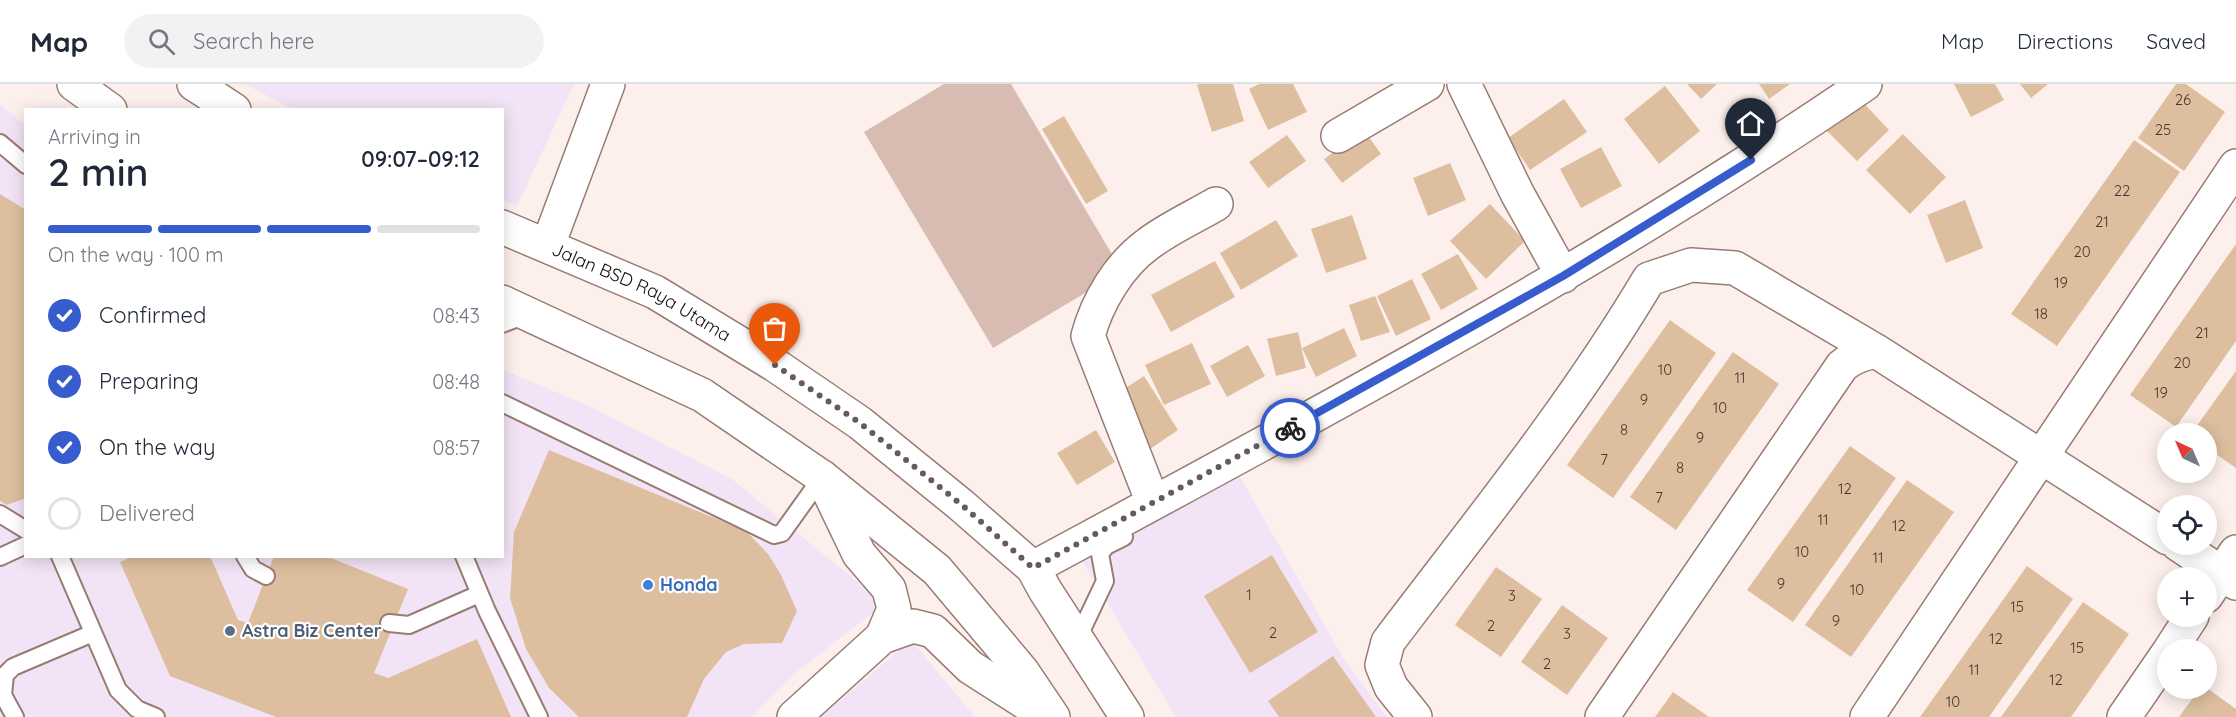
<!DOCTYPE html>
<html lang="en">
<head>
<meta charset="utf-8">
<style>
  :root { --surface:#fff; --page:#f2f2f3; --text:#1f2937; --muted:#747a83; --line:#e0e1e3; --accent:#365ccd }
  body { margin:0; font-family:Quicksand,sans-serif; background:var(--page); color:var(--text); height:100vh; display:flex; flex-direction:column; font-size:22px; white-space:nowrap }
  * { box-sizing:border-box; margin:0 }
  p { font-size:20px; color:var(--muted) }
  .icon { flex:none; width:33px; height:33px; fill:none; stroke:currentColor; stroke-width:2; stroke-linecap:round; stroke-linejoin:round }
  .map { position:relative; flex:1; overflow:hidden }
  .side { position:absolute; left:24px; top:24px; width:480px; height:450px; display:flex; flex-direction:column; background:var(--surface); border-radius:0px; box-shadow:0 3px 15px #0003 }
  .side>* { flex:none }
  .needle { width:39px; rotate:316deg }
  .tools { position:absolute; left:2157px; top:339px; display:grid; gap:12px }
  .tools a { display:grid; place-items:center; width:60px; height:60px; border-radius:50%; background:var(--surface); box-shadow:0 3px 15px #0003; font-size:30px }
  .pin { position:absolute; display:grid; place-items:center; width:51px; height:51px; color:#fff; margin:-62px -26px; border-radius:50% 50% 50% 0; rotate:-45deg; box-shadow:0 0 6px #0007 }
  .pin .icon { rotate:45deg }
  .courier { position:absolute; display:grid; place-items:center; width:60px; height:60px; margin:-30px; border:4px solid #365ccd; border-radius:50%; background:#fff; color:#222; box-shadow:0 2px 8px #0007 }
  .head em { font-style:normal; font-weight:600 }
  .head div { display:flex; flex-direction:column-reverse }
  .head { display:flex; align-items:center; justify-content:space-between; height:102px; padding:0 24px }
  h1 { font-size:39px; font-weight:600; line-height:45px }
  .bar { display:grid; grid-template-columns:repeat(4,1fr); gap:9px 6px; align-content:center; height:72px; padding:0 24px }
  .bar i { height:8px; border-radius:4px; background:var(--line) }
  .bar .on { background:var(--accent) }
  .bar p { grid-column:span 4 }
  ol { padding:0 24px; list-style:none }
  li { display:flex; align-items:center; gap:18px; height:66px }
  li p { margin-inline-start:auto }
  li .icon { padding:6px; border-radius:50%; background:var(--accent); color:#fff; stroke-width:4 }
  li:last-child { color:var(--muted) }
  li i { width:33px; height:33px; border:3px solid var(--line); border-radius:50% }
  header { display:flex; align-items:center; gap:36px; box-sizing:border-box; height:84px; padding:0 30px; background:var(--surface); border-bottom:2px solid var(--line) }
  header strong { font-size:28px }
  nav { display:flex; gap:33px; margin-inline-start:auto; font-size:21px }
  .search { width:420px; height:54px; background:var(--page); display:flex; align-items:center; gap:15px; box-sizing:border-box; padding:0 21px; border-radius:33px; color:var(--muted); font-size:22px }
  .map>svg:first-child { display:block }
  .commercial { fill:#f3e3f6 }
  .green { fill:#d8bcb1 }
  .building { fill:#ddbf9f }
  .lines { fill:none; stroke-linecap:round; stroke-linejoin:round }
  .lane-casing { stroke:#987c72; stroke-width:20 }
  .street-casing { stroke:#987c72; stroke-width:36 }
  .secondary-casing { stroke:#987c72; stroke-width:36 }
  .primary-casing { stroke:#987c72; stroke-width:36 }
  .lane { stroke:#fff; stroke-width:16 }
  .street { stroke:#fff; stroke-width:33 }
  .secondary { stroke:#fff; stroke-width:33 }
  .primary { stroke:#fff; stroke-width:33 }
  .done { stroke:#665b58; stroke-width:6; stroke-dasharray:0 10.8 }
  .route { stroke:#365ccd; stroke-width:8 }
  .shop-dot { fill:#3f7fe0; stroke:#fff; stroke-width:2 }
  .service-dot { fill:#5c6f8a; stroke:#fff; stroke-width:2 }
  .labels { text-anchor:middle; stroke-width:4.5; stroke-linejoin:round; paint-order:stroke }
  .number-label { font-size:15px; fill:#47382e }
  .street-label { font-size:18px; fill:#150b08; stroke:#fff }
  .shop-label { font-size:18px; font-weight:bold; fill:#366cbe; stroke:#fff; text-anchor:start }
  .service-label { font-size:18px; font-weight:bold; fill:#4e5e75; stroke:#fff; text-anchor:start }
</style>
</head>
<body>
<header>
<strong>Map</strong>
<div class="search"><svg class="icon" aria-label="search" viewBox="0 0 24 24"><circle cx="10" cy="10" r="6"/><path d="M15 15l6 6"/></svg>Search here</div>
<nav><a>Map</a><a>Directions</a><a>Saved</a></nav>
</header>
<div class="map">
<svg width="2236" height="633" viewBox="0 0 2236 633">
  <rect width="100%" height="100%" fill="#fdf0ec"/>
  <!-- commercial -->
  <path class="commercial" d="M244,0H574L517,122L503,116L502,26L293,25Z
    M0,20L25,41L26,472H502L503,286L589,322L732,395L884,520L798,587L752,633H0Z
    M1228,372L1344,575L1387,633H1176L1065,449Z
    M911,556L975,633H825L823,631Z"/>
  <!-- green -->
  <path class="green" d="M944,0H1011L1122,187L993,264L864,48Z"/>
  <!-- building -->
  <path class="building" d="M1200,0H1233L1244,37L1212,48L1197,1Z
    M1259,0H1293L1307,28L1268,46L1249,5Z
    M1687,0H1717L1701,15Z
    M1759,0H1790L1769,15Z
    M1954,0H1995L2004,16L1971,33Z
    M2020,0H2048L2031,14Z
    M2176,0H2186L2225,28L2184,87L2138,54Z
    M1665,2L1700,47L1659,80L1624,35Z
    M1857,12L1889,46L1857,77L1824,44Z
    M1564,15L1587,48L1530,86L1508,54Z
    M1064,32L1108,107L1086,120L1042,45Z
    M1364,46L1381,70L1342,99L1324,75Z
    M1903,50L1946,93L1910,130L1866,86Z
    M1287,51L1306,77L1268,104L1249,78Z
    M2134,56L2180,88L2057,262L2011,230Z
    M1601,63L1622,102L1581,124L1560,85Z
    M1450,79L1466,116L1428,132L1413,94Z
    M0,110L26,126V414L7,421L0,417Z
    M1965,116L1983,164L1946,179L1927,131Z
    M1490,120L1525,157L1486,195L1450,157Z
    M1352,131L1367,175L1326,189L1311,145Z
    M1276,136L1298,172L1241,206L1220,169Z
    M2236,160V257L2176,343L2130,311Z
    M1458,170L1478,205L1441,226L1421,190Z
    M1215,177L1235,213L1171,248L1151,211Z
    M1412,195L1431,235L1396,252L1377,212Z
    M1375,212L1390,248L1361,257L1349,221Z
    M1670,236L1716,269L1613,414L1567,381Z
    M1344,244L1357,272L1316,293L1302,264Z
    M1298,248L1306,284L1276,292L1267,255Z
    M1192,259L1211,300L1164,321L1145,281Z
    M1248,261L1265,292L1227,313L1210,282Z
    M1733,268L1779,300L1676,446L1630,413Z
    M2236,287V384L2206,363V350H2191Z
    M1144,292L1178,346L1150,365L1115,311Z
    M1096,346L1115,378L1077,401L1057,369Z
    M1850,362L1896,394L1793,538L1747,506Z
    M549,366L746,447L768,470L780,489L797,527L782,559L744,560L726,568L704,595L687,633H579L549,604L526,565L510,514L514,448Z
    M1907,396L1954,428L1851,573L1805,541Z
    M1272,471L1318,548L1250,589L1204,512Z
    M133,472H210L238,536L248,539L274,472H326L408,505L374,589L388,594L477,555L511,633H276L170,592L120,478Z
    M2027,482L2073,515L1991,630L1989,633H1920Z
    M1496,483L1542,515L1501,573L1455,541Z
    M2083,518L2129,550L2071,633H2001Z
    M1562,521L1608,554L1567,611L1521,578Z
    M1333,572L1376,633H1279L1268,617Z
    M2200,604H2207L2236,625V633H2179Z
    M1673,608L1709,633H1655Z"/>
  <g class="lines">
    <!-- lane casing -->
    <g class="lane-casing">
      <path id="lane" d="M0,59L26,81
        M502,240L528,230
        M502,319L774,451L782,449L822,393
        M0,430L26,446
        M60,472L118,606L137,625L156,633
        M245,472L253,485L266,492
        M464,472L487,527L539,633
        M0,473L26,461
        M389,539L409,541L479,510
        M1077,556L1105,497L1100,470L1106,462L1124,453
        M15,633L3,611L5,591L13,583L93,549"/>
    </g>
    <!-- street casing -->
    <g class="street-casing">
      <path id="street" d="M1464,0L1517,109L1563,192
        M1338,52L1427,0
        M548,161L608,0
        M1153,419L1088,252C1097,218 1119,181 1148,160C1169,144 1194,133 1216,120
        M2178,460L2236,499
        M1033,484C1315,332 1600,181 1865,0
        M2206,512L2236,468
        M2170,566L2192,532
        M1415,633L1391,603L1382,581L1388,558C1478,439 1573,323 1649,195L1691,181L1735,184L1876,267
        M1602,633L1842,282C1853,273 1862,270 1876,267L2168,454
        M1867,633L2236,82
        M2124,633L2168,569"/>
    </g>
    <!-- secondary casing -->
    <g class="secondary-casing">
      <path id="secondary" d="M882,553L913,542L933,547L970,583L1048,633
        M794,633L882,553L894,525L889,505L859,470L822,393"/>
    </g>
    <!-- primary casing -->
    <g class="primary-casing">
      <g id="primary">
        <path d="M74,0L110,26"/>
        <path d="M194,0L234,26"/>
        <path id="s1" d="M502,143L655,208L775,281L860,339L961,421L1033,484L1045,506L1127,633"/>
        <path d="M502,218L702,311L822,393L937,486L1022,587L1053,633"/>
      </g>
    </g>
    <!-- lane -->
    <use href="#lane" class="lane"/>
    <!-- street -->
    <use href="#street" class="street"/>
    <!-- secondary -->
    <use href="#secondary" class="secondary"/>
    <!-- primary -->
    <use href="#primary" class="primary"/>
  </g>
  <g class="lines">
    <!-- done -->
    <path class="done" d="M775,281L860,339L962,421L1033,484L1290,344"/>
    <!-- route -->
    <path class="route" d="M1290,344L1563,192L1751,76"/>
  </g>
  <!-- markers -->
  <circle class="shop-dot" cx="648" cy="501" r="6"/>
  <circle class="service-dot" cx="230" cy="547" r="6"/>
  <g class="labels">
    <!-- number labels -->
    <g class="number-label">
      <text x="2183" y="21">26</text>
      <text x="2163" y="51">25</text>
      <text x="2122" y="112">22</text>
      <text x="2102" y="143">21</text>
      <text x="2082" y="173">20</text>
      <text x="2061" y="204">19</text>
      <text x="2041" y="235">18</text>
      <text x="2202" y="254">21</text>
      <text x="2182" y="284">20</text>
      <text x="1665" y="291">10</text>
      <text x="1740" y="299">11</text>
      <text x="2161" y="314">19</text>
      <text x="1644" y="321">9</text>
      <text x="1720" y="329">10</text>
      <text x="1624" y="351">8</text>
      <text x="1700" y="359">9</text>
      <text x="1604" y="381">7</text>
      <text x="1680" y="389">8</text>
      <text x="1845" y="410">12</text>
      <text x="1659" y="419">7</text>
      <text x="1823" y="441">11</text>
      <text x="1899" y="447">12</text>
      <text x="1802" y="473">10</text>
      <text x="1878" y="479">11</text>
      <text x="1781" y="505">9</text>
      <text x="1857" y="511">10</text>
      <text x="1249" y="516">1</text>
      <text x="1512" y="517">3</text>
      <text x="2017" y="528">15</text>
      <text x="1836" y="542">9</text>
      <text x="1491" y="547">2</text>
      <text x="1273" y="554">2</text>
      <text x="1567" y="555">3</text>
      <text x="1996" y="560">12</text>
      <text x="2077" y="569">15</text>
      <text x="1547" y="585">2</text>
      <text x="1974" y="591">11</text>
      <text x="2056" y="601">12</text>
      <text x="1953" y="623">10</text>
    </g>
    <!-- street labels -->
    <g class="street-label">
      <text dy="6" stroke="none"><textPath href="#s1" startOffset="154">Jalan BSD Raya Utama</textPath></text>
    </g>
    <!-- shop labels -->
    <g class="shop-label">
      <text x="660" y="507">Honda</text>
    </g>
    <!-- service labels -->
    <g class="service-label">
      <text x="242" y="553">Astra Biz Center</text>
    </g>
  </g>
</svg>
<div class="tools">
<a><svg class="needle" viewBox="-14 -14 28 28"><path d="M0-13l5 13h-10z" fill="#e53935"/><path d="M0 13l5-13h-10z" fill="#747a83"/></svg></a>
<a><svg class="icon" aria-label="locate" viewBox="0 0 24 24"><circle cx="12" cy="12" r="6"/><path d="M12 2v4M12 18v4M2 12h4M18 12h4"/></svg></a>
<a>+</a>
<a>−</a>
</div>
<div class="pin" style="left:775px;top:281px;background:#ea580c"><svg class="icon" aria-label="bag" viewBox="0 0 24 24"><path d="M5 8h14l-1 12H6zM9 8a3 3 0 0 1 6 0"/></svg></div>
<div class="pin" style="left:1751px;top:76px;background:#1f2937"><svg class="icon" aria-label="home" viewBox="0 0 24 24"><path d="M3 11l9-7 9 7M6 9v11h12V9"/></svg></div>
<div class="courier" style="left:1290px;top:344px"><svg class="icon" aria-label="bike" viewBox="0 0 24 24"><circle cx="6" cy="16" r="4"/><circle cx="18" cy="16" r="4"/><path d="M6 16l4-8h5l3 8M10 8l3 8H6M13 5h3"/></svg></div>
<section class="side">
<div class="head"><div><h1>2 min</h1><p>Arriving in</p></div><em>09:07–09:12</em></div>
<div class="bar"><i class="on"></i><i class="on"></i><i class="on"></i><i></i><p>On the way · 100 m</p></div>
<ol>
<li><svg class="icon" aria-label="check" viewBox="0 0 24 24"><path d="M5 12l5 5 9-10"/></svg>Confirmed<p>08:43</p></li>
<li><svg class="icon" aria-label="check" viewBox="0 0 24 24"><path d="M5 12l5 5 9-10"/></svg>Preparing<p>08:48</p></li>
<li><svg class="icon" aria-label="check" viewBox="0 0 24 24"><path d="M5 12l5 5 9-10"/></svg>On the way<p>08:57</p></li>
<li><i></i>Delivered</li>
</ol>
</section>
</div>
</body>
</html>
